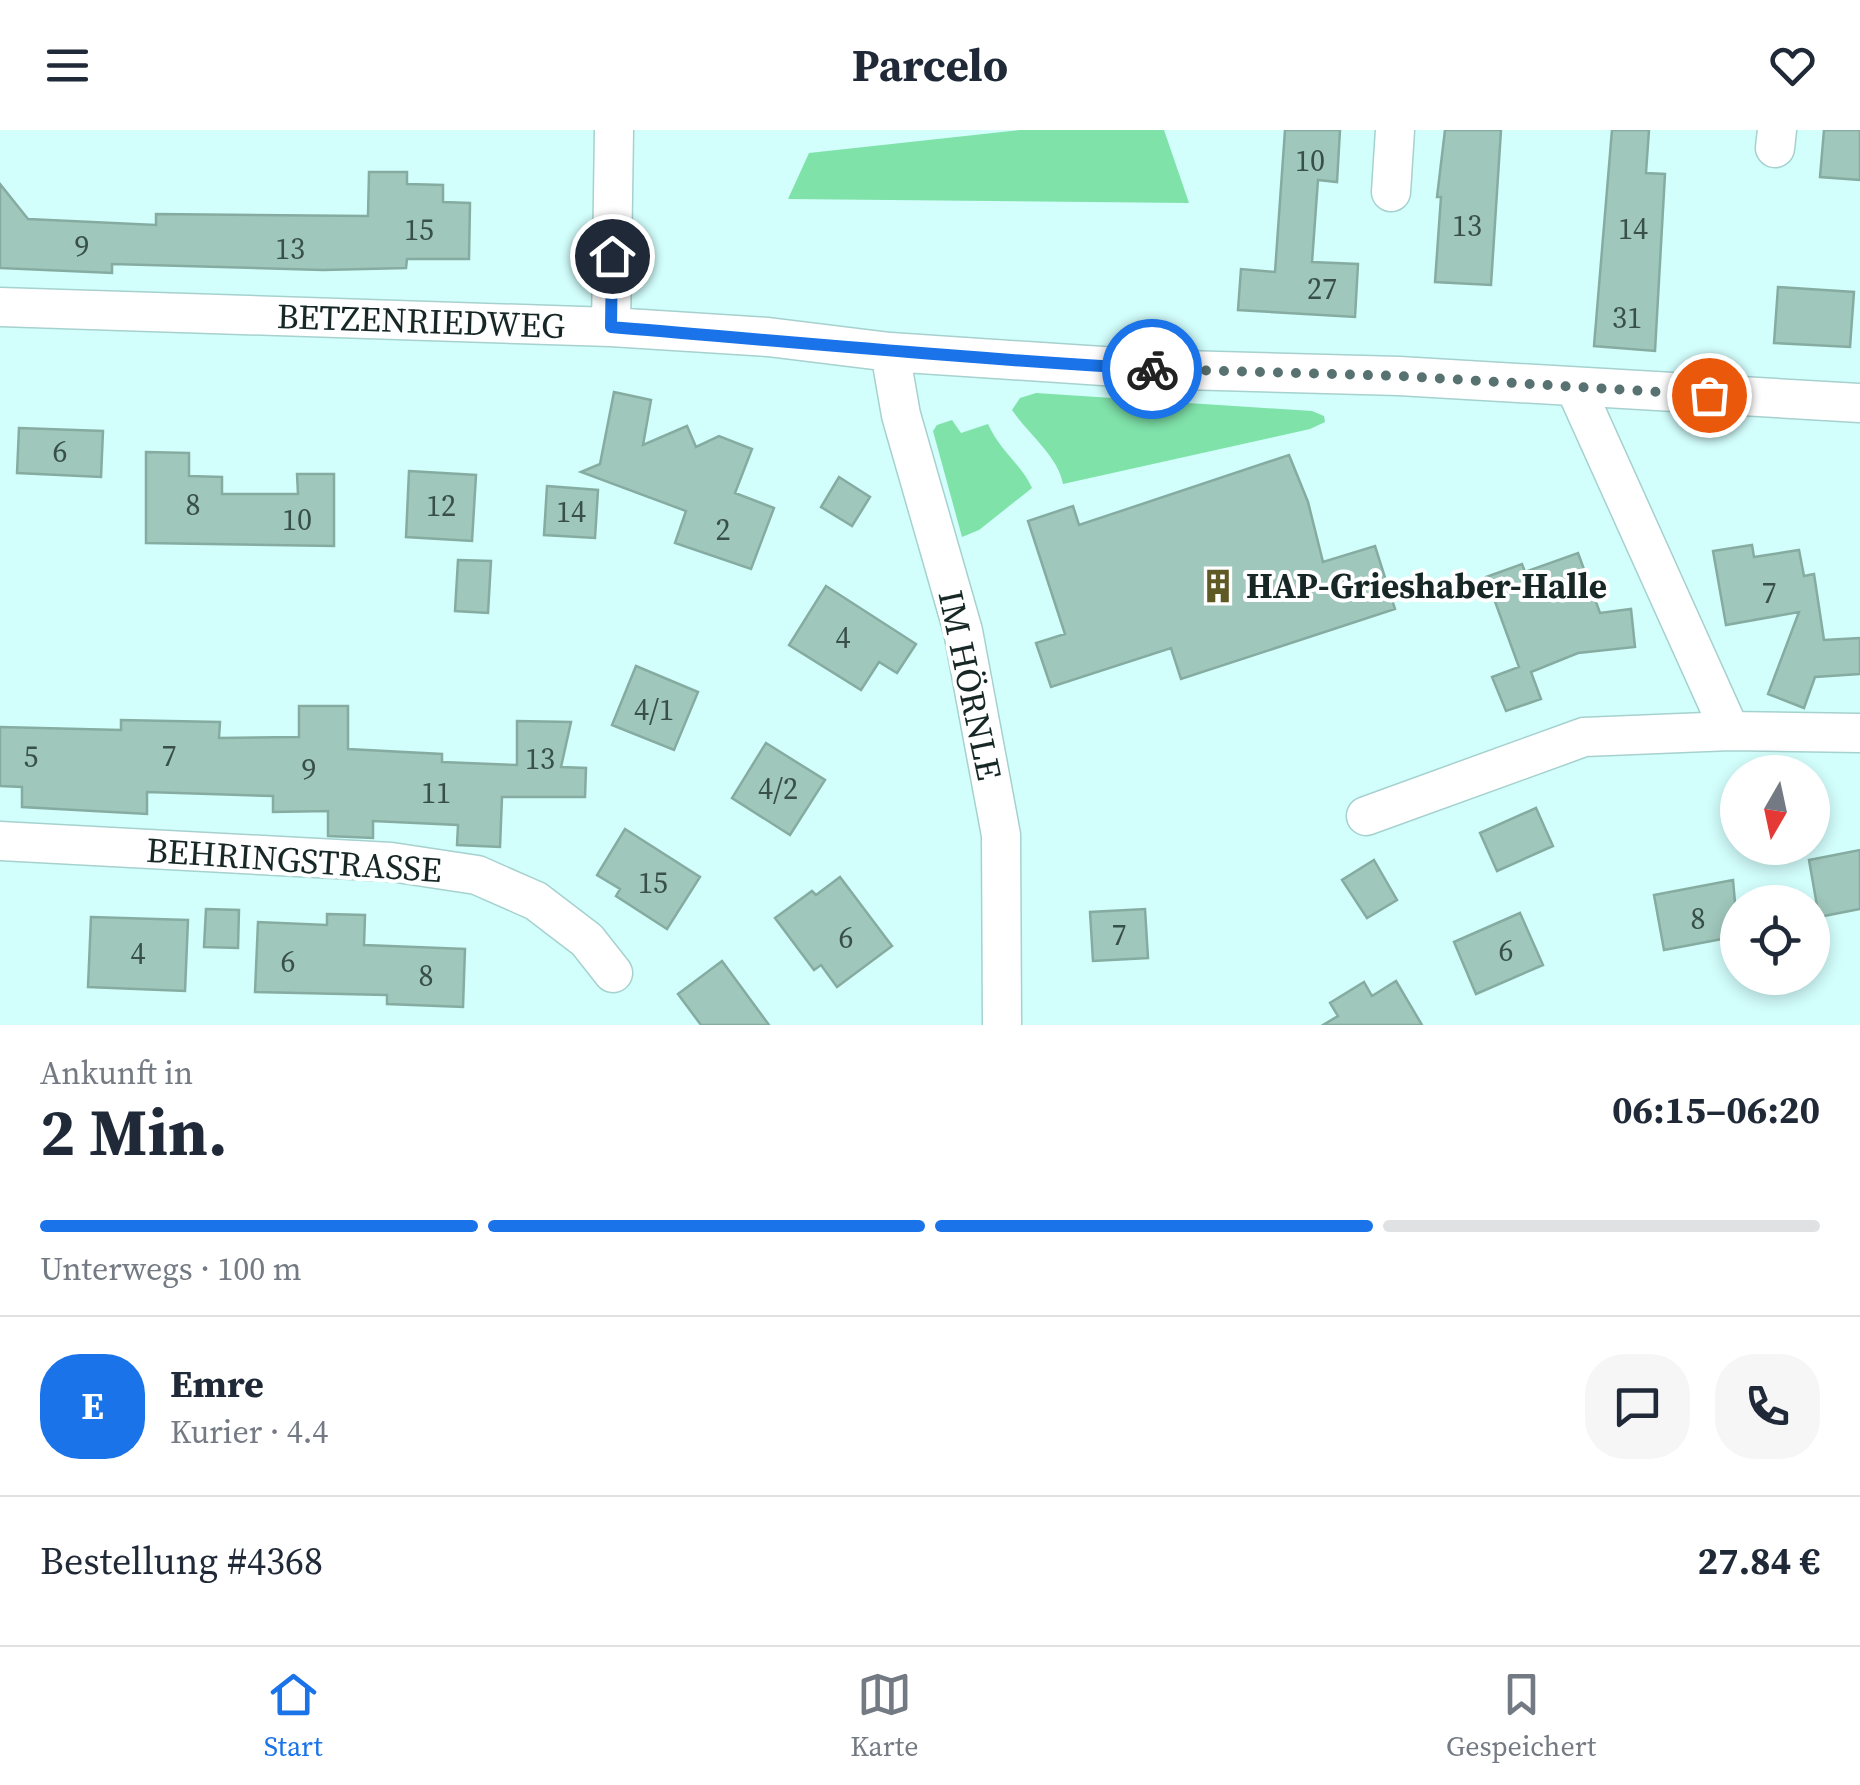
<!DOCTYPE html>
<html lang="de">
<head>
<meta charset="utf-8">
<style>
  :root { --surface:#fff; --page:#f6f6f7; --text:#1f2937; --muted:#747a83; --line:#e0e1e3; --accent:#1a73e8 }
  body { margin:0; font-family:"Source Serif 4",serif; background:var(--page); color:var(--text); height:100vh; display:flex; flex-direction:column; font-size:38px; white-space:nowrap }
  * { box-sizing:border-box; margin:0 }
  p { font-size:32px; color:var(--muted) }
  .icon { flex:none; width:55px; height:55px; fill:none; stroke:currentColor; stroke-width:2; stroke-linecap:round; stroke-linejoin:round }
  .map { position:relative; height:895px; overflow:hidden }
  .sheet { display:flex; flex-direction:column; background:var(--surface); flex:1 }
  .sheet>* { flex:none }
  .needle { width:65px; rotate:189deg }
  .tools { position:absolute; left:1720px; top:625px; display:grid; gap:20px }
  .tools a { display:grid; place-items:center; width:110px; height:110px; border-radius:50%; background:var(--surface); box-shadow:0 5px 15px #0003; font-size:50px }
  .pin { position:absolute; display:grid; place-items:center; width:85px; height:85px; color:#fff; margin:-42px; border:5px solid #fff; border-radius:50%; box-shadow:0 2px 10px #0007 }
  .courier { position:absolute; display:grid; place-items:center; width:100px; height:100px; margin:-50px; border:8px solid #1a73e8; border-radius:50%; background:#fff; color:#222; box-shadow:0 2px 12px #0007 }
  .overview em { font-style:normal; font-weight:700 }
  .overview div { display:flex; flex-direction:column-reverse }
  .overview { display:flex; align-items:center; justify-content:space-between; height:170px; padding:0 40px }
  h1 { font-size:65px; font-weight:700; line-height:75px }
  .bar { display:grid; grid-template-columns:repeat(4,1fr); gap:15px 10px; align-content:center; height:120px; padding:0 40px }
  .bar i { height:12px; border-radius:8px; background:var(--line) }
  .bar .selected { background:var(--accent) }
  .bar p { grid-column:span 4 }
  .line { display:flex; align-items:center; gap:25px; padding:0 40px; border-top:2px solid var(--line) }
  .line div { flex:1 }
  .round { display:grid; place-items:center; flex:none; width:105px; height:105px; border-radius:40px; background:var(--page) }
  header { display:flex; justify-content:space-between; align-items:center; height:130px; padding:0 40px; background:var(--surface); font-size:45px; font-weight:700 }
  .dock { display:flex; justify-content:space-around; align-items:center; height:140px; border-top:2px solid var(--line); background:var(--surface); font-size:28px; color:var(--muted) }
  .dock a { display:grid; justify-items:center; gap:5px }
  .dock .selected { color:var(--accent) }
  .map>svg:first-child { display:block }
  .green { fill:#7fe2a9 }
  .building { fill:#a0c7bc; stroke:#86aca1; stroke-width:2.5 }
  .lines { fill:none; stroke-linecap:round; stroke-linejoin:round }
  .street-casing { stroke:#a6d1cf; stroke-width:41 }
  .street { stroke:#fff; stroke-width:38 }
  .done { stroke:#587271; stroke-width:10; stroke-dasharray:0 18 }
  .route { stroke:#1a73e8; stroke-width:12 }
  .labels { text-anchor:middle; stroke-width:8; stroke-linejoin:round; paint-order:stroke }
  .number-label { font-size:30px; fill:#384f4c }
  .street-label { font-size:35px; fill:#162726; stroke:#fff }
  .poi-label { font-size:35px; font-weight:bold; fill:#162726; stroke:#fff; text-anchor:start }
</style>
</head>
<body>
<header><svg class="icon" aria-label="menu" viewBox="0 0 24 24"><path d="M4 6h16M4 12h16M4 18h16"/></svg>Parcelo<svg class="icon" aria-label="heart" viewBox="0 0 24 24"><path d="M12 20l-8-8c-3-5 5-10 8-4 3-6 11-1 8 4z"/></svg></header>
<div class="map">
<svg width="1860" height="895" viewBox="0 0 1860 895">
  <rect width="100%" height="100%" fill="#d2fefc"/>
  <!-- green -->
  <path class="green" d="M1020,0H1164L1189,73L788,69L809,23Z
    M1036,263L1312,281L1324,286L1325,292L1310,299L1063,354C1058,326 1029,305 1012,280L1020,268Z
    M952,290L961,303L988,294C1000,321 1022,335 1032,358L979,400L962,407L933,301L937,295Z"/>
  <!-- building -->
  <path class="building" d="M1285,0H1340L1337,52L1318,50L1312,132L1358,134L1355,187L1238,180L1241,139L1275,142Z
    M1445,0H1501L1491,155L1435,152L1441,67H1437Z
    M1612,0H1649L1646,43L1665,44L1655,221L1594,216Z
    M1824,0H1860V50L1820,47Z
    M369,42H407V54L443,55V72L470,73L469,129H407L406,138L323,140L112,134V143L0,138V54L28,89L156,95V84L368,86Z
    M1778,157L1854,162L1850,217L1774,213Z
    M614,262L651,270L643,315L687,296L696,317L719,306L752,319L735,363L774,378L751,439L675,413L686,381L581,342L600,334Z
    M19,298L103,301L101,347L17,343Z
    M146,322L189,323V346L222,347V364H298L297,344H334V416L146,413Z
    M1289,325L1308,372L1323,432L1375,416L1395,479L1181,549L1171,518L1051,557L1036,513L1065,504L1028,391L1073,376L1079,395Z
    M409,341L476,345L472,411L406,407Z
    M839,347L870,367L852,396L821,377Z
    M547,356L598,360L595,408L544,405Z
    M1752,415L1754,427L1799,420L1804,446L1814,444L1824,510L1860,508V544L1815,547L1804,578L1768,564L1799,482L1726,495L1713,421Z
    M1578,423L1600,483L1631,479L1635,517L1578,523L1531,542L1541,569L1506,581L1492,547L1519,537L1486,447L1522,434L1525,442Z
    M458,430L491,431L488,483L455,481Z
    M826,456L916,514L897,543L879,532L861,560L789,515Z
    M636,536L698,562L674,620L612,595Z
    M299,576H348V619L442,624V632L517,635V591L571,592L561,637L586,638L585,667H502L500,717L457,715L458,695L373,691V708L328,706V681L273,682V666L147,662V684L22,677V657L0,656V597L121,600V590L220,592L219,608L299,607Z
    M766,613L825,650L790,705L732,668Z
    M1536,678L1553,716L1497,741L1480,703Z
    M625,699L700,747L667,799L616,766L620,759L597,745Z
    M1860,720V779L1819,787L1809,730Z
    M1374,730L1397,770L1367,788L1342,750Z
    M840,747L892,816L837,857L821,835L814,840L775,788L812,761L816,765Z
    M1733,750L1738,806L1664,820L1654,765Z
    M206,779L239,780L238,818L204,817Z
    M1145,779L1148,828L1093,831L1090,782Z
    M1520,783L1543,835L1476,864L1454,812Z
    M327,784L365,785L364,815L465,819L463,877L387,874V865L255,862L258,792L327,795Z
    M91,787L188,790L185,861L88,857Z
    M722,831L769,895H701L678,864Z
    M1396,851L1422,895H1323L1338,886L1330,873L1364,852L1372,866Z"/>
  <g class="lines">
    <!-- street casing -->
    <g class="street-casing">
      <path id="street" d="M1775,18L1777,0
        M1391,62L1395,0
        M0,177L611,197L768,207L890,222L1148,239L1399,246L1860,273
        M611,197L614,0
        M890,222L901,285L963,501L1001,705L1002,895
        M1575,257L1730,601
        M1366,686L1584,607L1730,601L1860,603
        M0,711L391,732L477,745L536,771L587,810L613,843"/>
    </g>
    <!-- street -->
    <use href="#street" class="street"/>
  </g>
  <g class="lines">
    <!-- done -->
    <path class="done" d="M1152,239L1400,246L1709,265"/>
    <!-- route -->
    <path class="route" d="M612,126L611,197C792,212 972,229 1152,239"/>
  </g>
  <!-- icons -->
  <defs>
    <g id="building-bare" transform="scale(2.7)"><path d="M-4-6H4V6H1V3H-1V6H-4ZM-2.5-4.3h1.7v1.8h-1.7ZM.8-4.3h1.7v1.8H.8ZM-2.5-1h1.7V.8h-1.7ZM.8-1h1.7V.8H.8Z" fill="#5f5925" stroke="#fff" stroke-width="2.5" paint-order="stroke"/></g>
  </defs>
  <g fill-rule="evenodd">
    <use href="#building-bare" x="1218" y="456"/>
  </g>
  <g class="labels">
    <!-- number labels -->
    <g class="number-label">
      <text x="1310" y="41">10</text>
      <text x="1467" y="106">13</text>
      <text x="1633" y="109">14</text>
      <text x="419" y="110">15</text>
      <text x="82" y="127">9</text>
      <text x="290" y="129">13</text>
      <text x="1322" y="169">27</text>
      <text x="1627" y="198">31</text>
      <text x="60" y="332">6</text>
      <text x="193" y="385">8</text>
      <text x="441" y="386">12</text>
      <text x="571" y="392">14</text>
      <text x="297" y="400">10</text>
      <text x="723" y="410">2</text>
      <text x="1769" y="473">7</text>
      <text x="843" y="518">4</text>
      <text x="654" y="590">4/1</text>
      <text x="169" y="636">7</text>
      <text x="31" y="637">5</text>
      <text x="540" y="639">13</text>
      <text x="309" y="650">9</text>
      <text x="778" y="669">4/2</text>
      <text x="436" y="673">11</text>
      <text x="653" y="763">15</text>
      <text x="1698" y="799">8</text>
      <text x="1119" y="815">7</text>
      <text x="846" y="818">6</text>
      <text x="1506" y="831">6</text>
      <text x="138" y="834">4</text>
      <text x="288" y="842">6</text>
      <text x="426" y="856">8</text>
    </g>
    <!-- street labels -->
    <g class="street-label">
      <text transform="translate(421 191) rotate(2)" y="12">BETZENRIEDWEG</text>
      <text transform="translate(970 555) rotate(78)" y="12">IM HÖRNLE</text>
      <text transform="translate(294 730) rotate(4)" y="12">BEHRINGSTRASSE</text>
    </g>
    <!-- poi labels -->
    <g class="poi-label">
      <text x="1246" y="468">HAP-Grieshaber-Halle</text>
    </g>
  </g>
</svg>
<div class="tools">
<a><svg class="needle" viewBox="-14 -14 28 28"><path d="M0-13l5 13h-10z" fill="#e53935"/><path d="M0 13l5-13h-10z" fill="#747a83"/></svg></a>
<a><svg class="icon" aria-label="locate" viewBox="0 0 24 24"><circle cx="12" cy="12" r="6"/><path d="M12 2v4M12 18v4M2 12h4M18 12h4"/></svg></a>
</div>
<div class="pin" style="left:1709px;top:265px;background:#ea580c"><svg class="icon" aria-label="bag" viewBox="0 0 24 24"><path d="M5 8h14l-1 12H6zM9 8a3 3 0 0 1 6 0"/></svg></div>
<div class="pin" style="left:612px;top:126px;background:#1f2937"><svg class="icon" aria-label="home" viewBox="0 0 24 24"><path d="M3 11l9-7 9 7M6 9v11h12V9"/></svg></div>
<div class="courier" style="left:1152px;top:239px"><svg class="icon" aria-label="bike" viewBox="0 0 24 24"><circle cx="6" cy="16" r="4"/><circle cx="18" cy="16" r="4"/><path d="M6 16l4-8h5l3 8M10 8l3 8H6M13 5h3"/></svg></div>
</div>
<section class="sheet">
<div class="overview"><div><h1>2 Min.</h1><p>Ankunft in</p></div><em>06:15–06:20</em></div>
<div class="bar"><i class="selected"></i><i class="selected"></i><i class="selected"></i><i></i><p>Unterwegs · 100 m</p></div>
<div class="line" style="height:180px"><b class="round" style="background:var(--accent);color:#fff">E</b><div><b>Emre</b><p>Kurier · 4.4</p></div><a class="round"><svg class="icon" aria-label="chat" viewBox="0 0 24 24"><path d="M4 5h16v11H9l-5 4z"/></svg></a><a class="round"><svg class="icon" aria-label="phone" viewBox="0 0 24 24"><path d="M5 4h4l2 5-3 2q2 4 5 5l2-3 5 2v4C11 20 4 13 5 4z"/></svg></a></div>
<div class="line" style="height:130px"><div>Bestellung #4368</div><b>27.84 €</b></div>
</section>
<nav class="dock">
<a class="selected"><svg class="icon" aria-label="home" viewBox="0 0 24 24"><path d="M3 11l9-7 9 7M6 9v11h12V9"/></svg>Start</a>
<a><svg class="icon" aria-label="map" viewBox="0 0 24 24"><path d="M3 6l6-2 6 2 6-2v14l-6 2-6-2-6 2zM9 4v14M15 6v14"/></svg>Karte</a>
<a><svg class="icon" aria-label="saved" viewBox="0 0 24 24"><path d="M7 4h10v16l-5-4-5 4z"/></svg>Gespeichert</a>
</nav>
</body>
</html>
